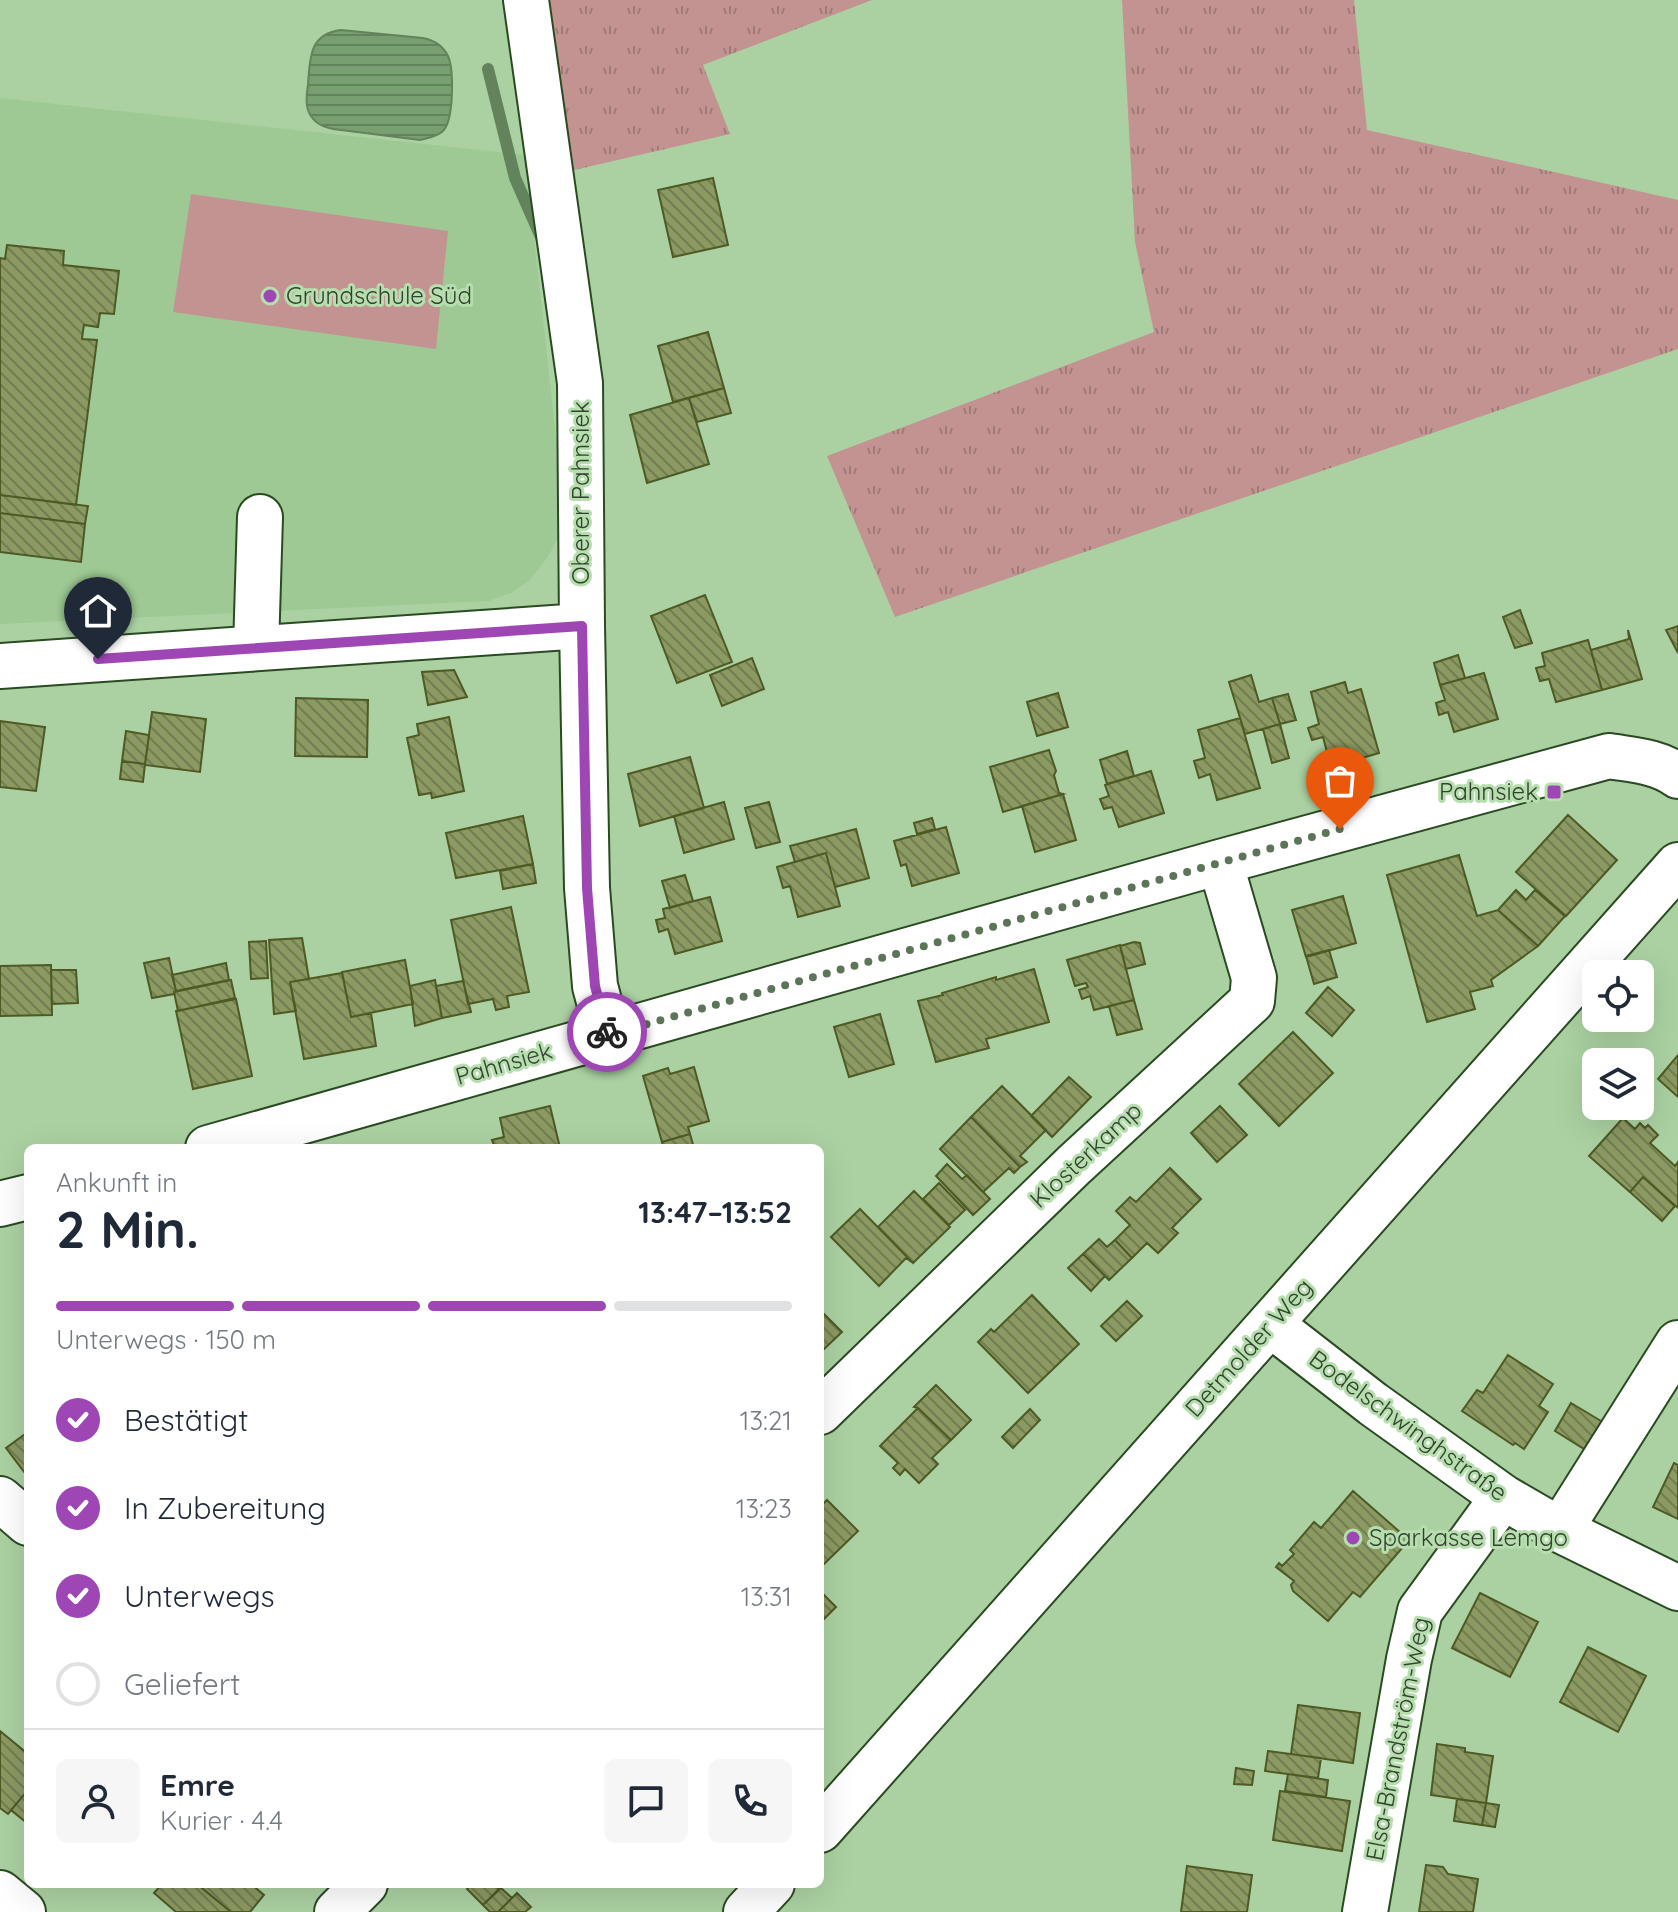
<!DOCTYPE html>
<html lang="de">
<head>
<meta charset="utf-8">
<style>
  :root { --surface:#fff; --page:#f6f6f7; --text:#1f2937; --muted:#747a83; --line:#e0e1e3; --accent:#9e46b3 }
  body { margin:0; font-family:Quicksand,sans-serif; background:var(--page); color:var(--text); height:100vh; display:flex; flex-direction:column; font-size:30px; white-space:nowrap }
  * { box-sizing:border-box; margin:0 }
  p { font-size:26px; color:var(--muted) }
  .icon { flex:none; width:44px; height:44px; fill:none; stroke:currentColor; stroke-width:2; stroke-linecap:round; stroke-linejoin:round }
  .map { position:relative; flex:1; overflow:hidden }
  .sheet { position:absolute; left:24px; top:1144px; width:800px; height:744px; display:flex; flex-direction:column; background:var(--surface); border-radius:12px; box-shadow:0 8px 32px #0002 }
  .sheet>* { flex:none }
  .buttons { position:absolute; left:1582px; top:960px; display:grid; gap:16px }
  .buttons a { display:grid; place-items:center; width:72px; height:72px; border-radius:12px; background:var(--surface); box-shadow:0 8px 32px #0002; font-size:40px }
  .pin { position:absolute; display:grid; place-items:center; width:68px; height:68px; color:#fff; margin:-82px -34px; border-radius:50% 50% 50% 0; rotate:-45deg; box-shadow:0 0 8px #0007 }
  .pin .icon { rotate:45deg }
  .courier { position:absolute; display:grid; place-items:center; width:80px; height:80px; margin:-40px; border:6px solid #9e46b3; border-radius:50%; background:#fff; color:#222; box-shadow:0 2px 10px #0007 }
  .summary em { font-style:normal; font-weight:800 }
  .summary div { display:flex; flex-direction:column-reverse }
  .summary { display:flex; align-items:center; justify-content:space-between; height:136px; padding:0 32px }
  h1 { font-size:52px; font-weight:800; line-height:60px }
  .bar { display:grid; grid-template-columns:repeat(4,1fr); gap:12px 8px; align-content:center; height:96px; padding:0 32px }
  .bar i { height:10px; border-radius:6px; background:var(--line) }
  .bar .active { background:var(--accent) }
  .bar p { grid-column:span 4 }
  .line { display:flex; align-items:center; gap:20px; padding:0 32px; border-top:2px solid var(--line) }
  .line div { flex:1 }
  .round { display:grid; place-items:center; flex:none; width:84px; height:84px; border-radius:12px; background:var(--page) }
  ol { padding:0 32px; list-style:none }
  li { display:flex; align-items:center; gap:24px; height:88px }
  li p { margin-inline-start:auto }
  li .icon { padding:8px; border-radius:50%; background:var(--accent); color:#fff; stroke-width:4 }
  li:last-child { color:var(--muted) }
  li i { width:44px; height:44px; border:4px solid var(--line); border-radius:50% }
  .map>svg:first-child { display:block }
  .built { fill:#9ec994 }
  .grass { fill:url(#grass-tufts) }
  .park { fill:#c39392 }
  .water { fill:url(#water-rules); stroke:#63835c; stroke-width:2 }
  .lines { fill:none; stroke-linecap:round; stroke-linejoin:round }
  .stream { stroke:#63835c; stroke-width:12 }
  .building { fill:url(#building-back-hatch); stroke:#4e5924; stroke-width:2 }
  .minor-casing { stroke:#2a4b22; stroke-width:48 }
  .minor { stroke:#fff; stroke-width:44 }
  .done { stroke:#5c7457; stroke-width:8; stroke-dasharray:0 14.4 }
  .route { stroke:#9e46b3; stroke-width:10 }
  .poi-dot { fill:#9e46b3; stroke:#b7deae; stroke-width:3 }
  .labels { text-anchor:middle; stroke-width:6; stroke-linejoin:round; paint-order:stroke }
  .poi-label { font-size:24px; fill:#32422f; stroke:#b7deae; text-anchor:start }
  .street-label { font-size:24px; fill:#32422f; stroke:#b7deae }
</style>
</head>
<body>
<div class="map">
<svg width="1678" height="1912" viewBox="0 0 1678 1912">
  <defs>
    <pattern id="grass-tufts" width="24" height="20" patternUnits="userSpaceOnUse" patternTransform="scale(2)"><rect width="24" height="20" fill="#c39392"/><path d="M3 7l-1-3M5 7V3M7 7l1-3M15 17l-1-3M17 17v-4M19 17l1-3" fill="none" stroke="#9f7a78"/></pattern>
    <pattern id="water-rules" width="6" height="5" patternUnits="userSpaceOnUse" patternTransform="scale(2)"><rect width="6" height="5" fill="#789f6f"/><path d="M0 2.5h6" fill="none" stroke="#63835c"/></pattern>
    <pattern id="building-back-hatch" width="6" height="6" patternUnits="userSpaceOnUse" patternTransform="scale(2)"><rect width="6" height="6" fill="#8b9962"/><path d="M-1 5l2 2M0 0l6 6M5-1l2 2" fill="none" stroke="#727e51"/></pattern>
  </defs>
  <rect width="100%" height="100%" fill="#abd1a2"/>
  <!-- built -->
  <path class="built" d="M0,98L525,155L556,437L561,495L560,535L547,558L530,580L511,593L489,601L0,624Z"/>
  <!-- grass -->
  <path class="grass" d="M543,0H872L703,65L730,134L570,171Z
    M1122,0H1354L1367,130L1678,200V349L895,617L827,456L1154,332L1135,242Z"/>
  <!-- park -->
  <path class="park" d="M191,194L448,231L436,349L173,312Z"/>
  <!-- water -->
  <path class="water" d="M341,30L423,38C434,40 443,46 448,56C454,70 454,120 443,131C437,137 428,138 420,140L333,129C322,127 312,122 308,110C305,102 307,93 308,84C310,58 309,34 341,30Z"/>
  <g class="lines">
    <!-- stream -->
    <path class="stream" d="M488,69L515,178L541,237"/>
  </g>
  <!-- building -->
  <path class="building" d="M713,178L728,245L673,257L658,190Z
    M7,245L64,251L63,265L119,271L114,314L100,313L98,327L84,325L83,331L82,339L97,340L76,505L0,495V258L5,259Z
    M708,332L724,388L673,402L658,346Z
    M724,388L731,413L697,422L689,398Z
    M689,398L709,464L647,483L630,415Z
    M0,495L88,506L85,524L0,513Z
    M0,513L85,524L81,562L0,552Z
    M705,595L732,662L677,683L651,616Z
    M1520,610L1532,643L1515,648L1503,617Z
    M1678,626V653L1666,630Z
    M1628,630L1642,679L1602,690L1591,650L1629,639Z
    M1588,640L1602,690L1556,702L1549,679L1540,681L1536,668L1545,666L1542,653Z
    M1458,655L1465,678L1440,685L1434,663Z
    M752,658L764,689L722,706L710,675Z
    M454,670L467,697L428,705L422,672Z
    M1484,673L1498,719L1454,732L1448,712L1439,715L1436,703L1445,700L1440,685Z
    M1251,675L1259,702L1272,698L1280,724L1245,734L1229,682Z
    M1345,682L1348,693L1361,689L1379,753L1331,767L1323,737L1312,740L1308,728L1319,724L1311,692Z
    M1058,693L1068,727L1037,736L1027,702Z
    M1288,694L1296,720L1280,724L1272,698Z
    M296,698L368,700L367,757L295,756Z
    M152,712L206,719L200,772L145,765Z
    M449,717L464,791L432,798L431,793L419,795L407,738L419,735L417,724Z
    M1240,718L1260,788L1217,800L1210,774L1199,778L1194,761L1205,758L1198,730Z
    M0,721L45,727L36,791L0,787Z
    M1280,724L1289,758L1272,763L1263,729Z
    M126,731L149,735L145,764L122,761Z
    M1049,750L1056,771L1054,775L1059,793L1063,794L1003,812L990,767Z
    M1127,751L1134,776L1107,784L1100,760Z
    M690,757L704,808L640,826L628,774Z
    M122,761L145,764L143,782L120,779Z
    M1151,771L1164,813L1119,827L1112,807L1104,809L1100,799L1109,796L1105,785Z
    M1063,794L1076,840L1035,852L1022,806Z
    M724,802L734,839L684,853L674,816Z
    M769,802L780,842L756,848L745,808Z
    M1568,815L1617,860L1566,916L1516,872Z
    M523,816L533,864L456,878L446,833Z
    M932,818L935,829L917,834L914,823Z
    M946,827L959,873L912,886L906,864L901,866L894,841Z
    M856,829L869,878L835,887L826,853L795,862L790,846Z
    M826,853L840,906L798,917L790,886L783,888L777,867Z
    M1459,855L1477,916L1498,910L1538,946L1491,980L1493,986L1470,992L1475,1009L1427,1022L1387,875Z
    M533,864L536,883L503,889L500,871Z
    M685,875L693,901L670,908L662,881Z
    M1516,890L1526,900L1535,890L1565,916L1538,946L1498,910Z
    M1343,896L1356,943L1306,957L1292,910Z
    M710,897L722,941L675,954L668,929L659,932L656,920L665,918L663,909Z
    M511,907L529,992L507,996L509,1007L496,1010L493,999L468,1004L451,920Z
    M302,938L309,979L290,982L296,1011L274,1014L269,940Z
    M266,941L268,978L251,979L249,942Z
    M1134,942L1140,943L1145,964L1126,969L1120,946Z
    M1120,945L1134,1000L1094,1010L1090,996L1082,999L1079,990L1088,987L1086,983L1075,986L1067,960Z
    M1329,950L1337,977L1314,984L1306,956Z
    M169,958L176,991L174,994L152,998L144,963Z
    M405,960L413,1004L351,1017L342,972Z
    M226,963L229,980L176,991L172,975Z
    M51,965L52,1015L0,1016V966Z
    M1034,969L1049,1022L986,1039L989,1048L936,1062L918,1001L943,995L942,993L996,977V980Z
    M51,970H76L78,1003L52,1004Z
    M342,973L351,1017L371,1013L376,1046L304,1059L290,982Z
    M231,980L235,998L178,1011L174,992Z
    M435,980L442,1018L415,1026L410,986Z
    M463,981L471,1012L442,1018L436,986Z
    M1328,987L1354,1010L1332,1036L1306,1013Z
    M236,999L252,1076L193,1089L176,1011Z
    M1134,1000L1142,1029L1117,1035L1109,1006Z
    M880,1014L894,1064L849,1077L834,1027Z
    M1293,1032L1333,1073L1279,1126L1239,1084Z
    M1678,1055V1097L1658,1079Z
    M694,1067L709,1121L688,1127L690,1134L662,1142L643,1076L668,1068L670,1074Z
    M1069,1077L1091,1097L1052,1137L1031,1116Z
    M1002,1086L1046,1130L1020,1156L1027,1162L1020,1167L971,1117Z
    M550,1106L560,1148H495L492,1140L504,1137L500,1118Z
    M1220,1106L1247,1135L1217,1162L1191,1133Z
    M971,1117L1020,1167L1014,1173L1009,1168L983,1192L940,1149Z
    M1623,1118L1635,1129L1640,1123L1645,1128L1648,1125L1658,1135L1650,1143L1675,1166L1678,1162V1208L1643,1177L1630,1192L1589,1156Z
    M690,1134L694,1148H663L662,1142Z
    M947,1164L962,1179L967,1175L990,1199L973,1215L936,1176Z
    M1170,1168L1201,1199L1172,1228L1178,1233L1158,1253L1147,1243L1132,1258L1115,1240L1130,1225L1116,1211L1130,1197L1136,1202Z
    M1643,1177L1675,1206L1662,1221L1630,1192Z
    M939,1183L965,1210L949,1225L923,1199Z
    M914,1191L950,1227L913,1263L878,1227Z
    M860,1209L913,1263L906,1258L879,1286L831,1237Z
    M1099,1239L1107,1247L1115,1240L1132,1258L1109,1280L1083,1254Z
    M1083,1254L1105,1276L1091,1291L1068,1268Z
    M1032,1295L1079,1344L1028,1393L978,1342L991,1329L994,1332Z
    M1127,1301L1142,1316L1116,1341L1101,1326Z
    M820,1310L842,1332L820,1353Z
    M1508,1355L1553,1384L1539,1406L1548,1412L1524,1449L1515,1443L1513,1445L1462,1411L1477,1390L1483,1393Z
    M936,1385L971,1420L951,1440L918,1408L914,1407Z
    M1571,1403L1606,1424L1589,1452L1555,1431Z
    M918,1408L951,1440L932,1458L938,1464L919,1483L905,1469L900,1475L893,1468L898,1463L880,1446Z
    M1030,1409L1040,1420L1013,1448L1002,1437Z
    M28,1432V1477L6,1448Z
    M1674,1463L1678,1465V1519L1653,1507Z
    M1353,1491L1409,1540L1360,1597L1353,1592L1328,1621L1293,1591L1291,1585L1294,1581L1276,1567L1279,1563L1282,1566L1294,1554L1290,1550L1314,1522L1321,1528Z
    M827,1500L858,1531L820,1568V1507Z
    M820,1591L836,1607L822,1621L820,1619Z
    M1480,1593L1538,1622L1510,1677L1452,1648Z
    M1588,1647L1646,1676L1618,1732L1560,1702Z
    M1298,1705L1360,1713L1353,1763L1291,1754Z
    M0,1731L28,1754V1790L8,1814L0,1808Z
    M1437,1744L1465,1748V1752L1493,1756L1486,1803L1431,1795Z
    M1268,1751L1321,1758L1318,1778L1265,1771Z
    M1236,1768L1254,1771L1252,1785L1234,1784Z
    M1288,1774L1328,1780L1326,1797L1285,1791Z
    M28,1790V1824L11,1810Z
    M1280,1791L1350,1801L1342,1851L1273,1840Z
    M1457,1799L1486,1803L1482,1825L1454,1821Z
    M1486,1803L1499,1805L1495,1827L1482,1825Z
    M1426,1865L1443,1867L1448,1874L1478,1879L1473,1912H1419Z
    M1187,1866L1252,1875L1247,1912H1181Z
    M162,1884H197L231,1912H176L154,1893Z
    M197,1884H251L264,1895L250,1912H231Z
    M472,1884H494L499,1889L483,1905L467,1889Z
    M501,1888L512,1898L498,1912H490L483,1905Z
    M517,1893L531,1907L525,1912H498Z"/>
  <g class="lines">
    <!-- minor casing -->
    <g class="minor-casing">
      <path id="minor" d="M526,0L580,383L582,626L587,888L595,986L608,1035
        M256,648L260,517
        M0,666L582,626
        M208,1148L1220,862L1609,756C1632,760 1658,761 1678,776
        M0,1204L28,1197
        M1270,1324L1373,1404L1503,1497L1560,1530L1678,1588
        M820,1412L1074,1165L1252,1001L1254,978L1220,862
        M0,1499L28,1523
        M1560,1530L1678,1343
        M820,1830L1678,865
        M0,1893L23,1912
        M337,1912L365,1884
        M746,1912L772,1884
        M1365,1912L1409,1659L1420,1611L1503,1497"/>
    </g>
    <!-- minor -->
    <use href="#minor" class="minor"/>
  </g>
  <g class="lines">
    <!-- done -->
    <path class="done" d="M607,1032L608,1035L1340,829"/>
    <!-- route -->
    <path class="route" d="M98,659L582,626L587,888L595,986L607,1032"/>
  </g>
  <!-- markers -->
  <g class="poi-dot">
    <circle cx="270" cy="296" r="8"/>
    <rect x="1546" y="784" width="16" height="16" rx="4"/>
    <circle cx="1353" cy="1538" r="8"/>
  </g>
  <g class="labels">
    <!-- poi labels -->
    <g class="poi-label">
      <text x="286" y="304">Grundschule Süd</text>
      <text x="1538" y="800" text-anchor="end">Pahnsiek</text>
      <text x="1369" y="1546">Sparkasse Lemgo</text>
    </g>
    <!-- street labels -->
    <g class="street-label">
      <text transform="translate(581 493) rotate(-90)" y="8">Oberer Pahnsiek</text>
      <text transform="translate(504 1064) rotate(-16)" y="8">Pahnsiek</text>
      <text transform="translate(1086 1155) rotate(-43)" y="8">Klosterkamp</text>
      <text transform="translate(1249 1348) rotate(-48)" y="8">Detmolder Weg</text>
      <text transform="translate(1408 1426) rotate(36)" y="8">Bodelschwinghstraße</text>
      <text transform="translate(1398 1739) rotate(-79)" y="8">Elsa-Brandström-Weg</text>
    </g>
  </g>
</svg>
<div class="buttons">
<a><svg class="icon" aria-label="locate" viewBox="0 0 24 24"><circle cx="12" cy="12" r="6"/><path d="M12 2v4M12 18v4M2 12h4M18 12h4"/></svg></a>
<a><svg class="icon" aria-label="layers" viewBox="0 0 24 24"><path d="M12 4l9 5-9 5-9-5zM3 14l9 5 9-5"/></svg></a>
</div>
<div class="pin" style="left:1340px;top:829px;background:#ea580c"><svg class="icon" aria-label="bag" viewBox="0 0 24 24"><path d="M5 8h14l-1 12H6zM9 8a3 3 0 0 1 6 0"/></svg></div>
<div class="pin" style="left:98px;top:659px;background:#1f2937"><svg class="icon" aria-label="home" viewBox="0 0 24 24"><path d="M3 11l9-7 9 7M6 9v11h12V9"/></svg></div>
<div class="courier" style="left:607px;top:1032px"><svg class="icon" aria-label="bike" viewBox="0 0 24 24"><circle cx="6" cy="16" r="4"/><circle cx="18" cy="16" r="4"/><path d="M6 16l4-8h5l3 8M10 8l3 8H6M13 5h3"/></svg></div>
<section class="sheet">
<div class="summary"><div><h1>2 Min.</h1><p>Ankunft in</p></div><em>13:47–13:52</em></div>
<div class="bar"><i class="active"></i><i class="active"></i><i class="active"></i><i></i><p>Unterwegs · 150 m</p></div>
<ol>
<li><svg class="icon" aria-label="check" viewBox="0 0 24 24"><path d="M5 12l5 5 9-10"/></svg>Bestätigt<p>13:21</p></li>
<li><svg class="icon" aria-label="check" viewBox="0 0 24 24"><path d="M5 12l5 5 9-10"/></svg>In Zubereitung<p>13:23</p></li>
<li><svg class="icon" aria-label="check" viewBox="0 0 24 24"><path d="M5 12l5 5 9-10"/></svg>Unterwegs<p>13:31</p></li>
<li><i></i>Geliefert</li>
</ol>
<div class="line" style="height:144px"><a class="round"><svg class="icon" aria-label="person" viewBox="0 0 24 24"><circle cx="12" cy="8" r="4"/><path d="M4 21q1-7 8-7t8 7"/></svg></a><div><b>Emre</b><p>Kurier · 4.4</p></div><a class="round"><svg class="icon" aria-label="chat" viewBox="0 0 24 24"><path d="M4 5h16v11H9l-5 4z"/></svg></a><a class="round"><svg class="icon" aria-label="phone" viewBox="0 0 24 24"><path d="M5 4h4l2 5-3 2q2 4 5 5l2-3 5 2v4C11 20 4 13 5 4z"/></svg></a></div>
</section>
</div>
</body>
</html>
